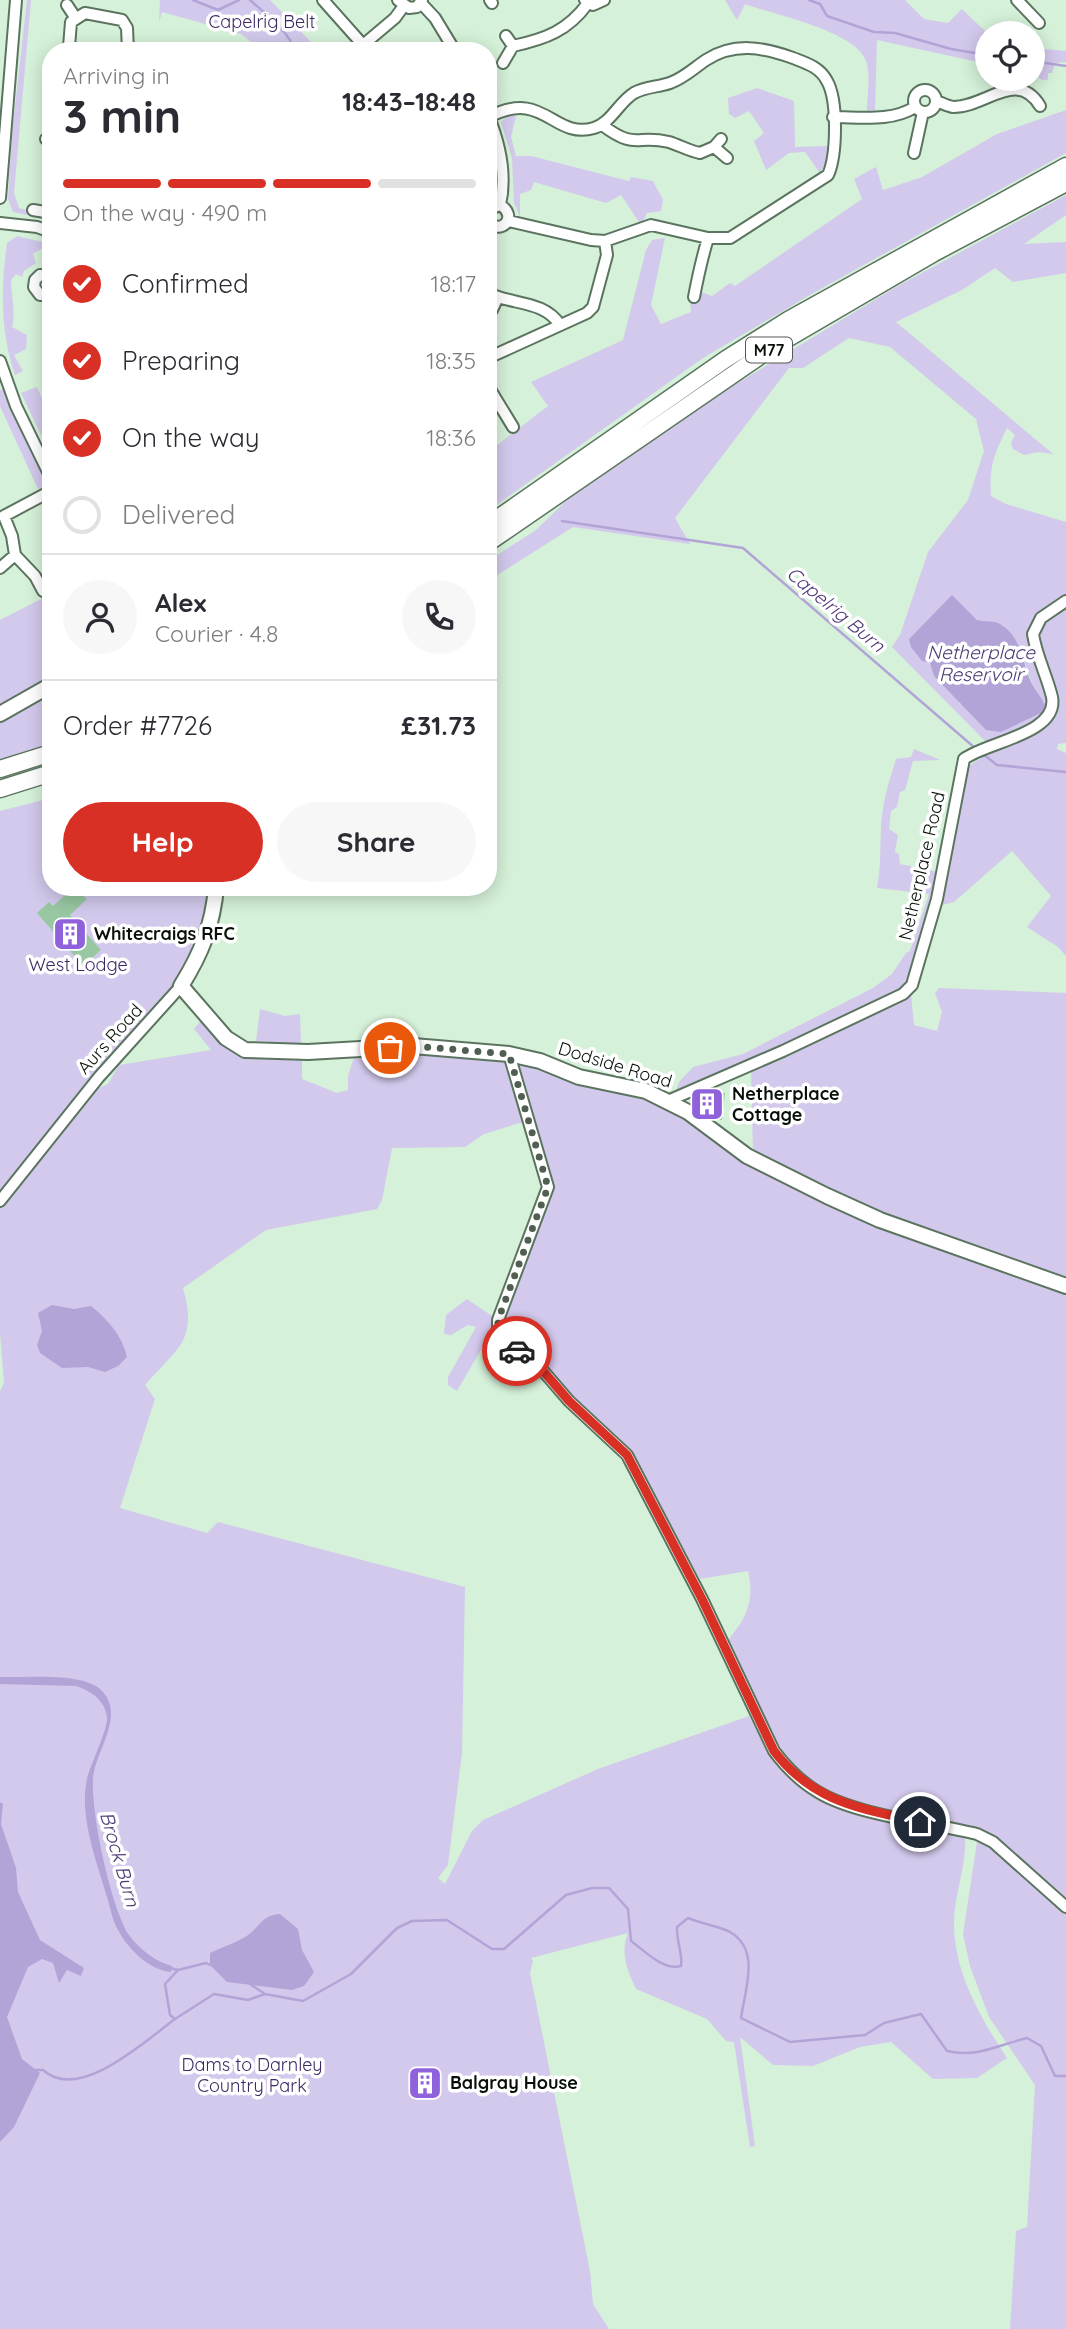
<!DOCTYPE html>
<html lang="en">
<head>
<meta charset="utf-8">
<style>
  :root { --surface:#fff; --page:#f7f7f7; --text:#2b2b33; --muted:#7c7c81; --line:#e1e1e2; --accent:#d93025 }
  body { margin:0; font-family:Quicksand,sans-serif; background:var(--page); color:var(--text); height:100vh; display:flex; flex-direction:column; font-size:26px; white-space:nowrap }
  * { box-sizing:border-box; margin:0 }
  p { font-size:23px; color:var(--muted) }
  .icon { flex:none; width:38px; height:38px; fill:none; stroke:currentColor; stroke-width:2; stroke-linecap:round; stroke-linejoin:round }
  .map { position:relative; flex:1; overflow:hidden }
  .sheet { position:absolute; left:42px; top:42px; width:455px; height:854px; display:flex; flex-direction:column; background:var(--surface); border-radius:28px; box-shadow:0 4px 18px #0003 }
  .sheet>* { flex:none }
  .fabs { position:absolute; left:975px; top:21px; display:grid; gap:14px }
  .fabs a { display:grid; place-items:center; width:70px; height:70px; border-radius:50%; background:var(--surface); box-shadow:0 4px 18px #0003; font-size:35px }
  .pin { position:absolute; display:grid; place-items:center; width:60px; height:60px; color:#fff; margin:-30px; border:4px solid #fff; border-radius:50%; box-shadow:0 2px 7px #0007 }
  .courier { position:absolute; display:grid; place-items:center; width:70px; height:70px; margin:-35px; border:5px solid #d93025; border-radius:50%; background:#fff; color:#222; box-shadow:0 2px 9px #0007 }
  .headline em { font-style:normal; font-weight:700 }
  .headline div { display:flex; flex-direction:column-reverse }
  .headline { display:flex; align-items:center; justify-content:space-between; height:119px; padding:0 21px }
  h1 { font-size:46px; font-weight:700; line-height:52px }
  .bar { display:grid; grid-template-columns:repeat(4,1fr); gap:10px 7px; align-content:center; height:84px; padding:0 21px }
  .bar i { height:9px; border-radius:5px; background:var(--line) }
  .bar .selected { background:var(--accent) }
  .bar p { grid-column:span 4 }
  .line { display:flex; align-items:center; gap:18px; padding:0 21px; border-top:2px solid var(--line) }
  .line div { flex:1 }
  .round { display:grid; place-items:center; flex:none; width:74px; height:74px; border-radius:37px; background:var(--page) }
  ol { padding:0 21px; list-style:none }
  li { display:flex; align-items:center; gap:21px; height:77px }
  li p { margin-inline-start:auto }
  li .icon { padding:7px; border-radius:50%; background:var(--accent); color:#fff; stroke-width:4 }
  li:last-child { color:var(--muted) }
  li i { width:38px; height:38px; border:4px solid var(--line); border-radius:50% }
  .primary-button { display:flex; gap:14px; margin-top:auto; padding:14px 21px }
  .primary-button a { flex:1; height:80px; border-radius:42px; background:var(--accent); color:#fff; font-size:28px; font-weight:700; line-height:80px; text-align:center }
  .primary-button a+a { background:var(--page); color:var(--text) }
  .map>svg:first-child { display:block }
  .green { fill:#d3c9ec; fill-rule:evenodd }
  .water { fill:#b3a4d7 }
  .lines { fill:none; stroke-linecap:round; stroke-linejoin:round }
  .stream { stroke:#b3a4d7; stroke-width:2.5 }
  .building { fill:#98c8a1 }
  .minor-casing { stroke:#5b745f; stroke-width:14 }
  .major-casing { stroke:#5b745f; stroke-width:18 }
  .highway-casing { stroke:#5b745f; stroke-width:19 }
  .minor { stroke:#fff; stroke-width:10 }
  .major { stroke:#fff; stroke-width:14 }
  .highway { stroke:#fff; stroke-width:16 }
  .done { stroke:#505f52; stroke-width:7; stroke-dasharray:0 12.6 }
  .route { stroke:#d93025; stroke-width:9 }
  .labels { text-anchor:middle; stroke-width:7; stroke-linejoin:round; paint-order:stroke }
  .shield { fill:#fff; stroke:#525853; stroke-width:2 }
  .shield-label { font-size:16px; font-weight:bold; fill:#081109 }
  .park-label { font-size:18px; fill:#3e2764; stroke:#fff }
  .street-label { font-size:18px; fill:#081109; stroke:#fff }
  .poi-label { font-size:18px; font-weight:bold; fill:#081109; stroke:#fff; text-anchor:start }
  .water-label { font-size:19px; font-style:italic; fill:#4e3776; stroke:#fff }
</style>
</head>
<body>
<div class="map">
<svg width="1066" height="2329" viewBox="0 0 1066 2329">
  <rect width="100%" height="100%" fill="#d5f1d9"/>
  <!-- green -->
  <path class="green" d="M27,0H31L14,193L19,208L51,216V220L13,212L8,199L12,133Z
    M160,0H270L320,51H262L241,34L162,12L159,22Z
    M725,0H905L924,19L948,23L962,9L987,33V64L877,40L875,110L867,111C867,97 871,74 866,61C856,31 774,15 745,4L737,20Z
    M1033,48L1066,51V62L1055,63L1052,73H1048V80H1042L1035,75L1032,79Z
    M757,88L794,101L795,147L828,146L827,160L820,173L805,152L789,153L766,170L754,141L764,133L749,111L735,118L729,114L728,98Z
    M1066,110V153L815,292L703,358L488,511V452L548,406L531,382L623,340L646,250L652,240L665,238L651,305L661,324L691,312L690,301L696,303L701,292L712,296L730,283L735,286L862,199L854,179L876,167L883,190L922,177L997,134Z
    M509,115L516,116L511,137L516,156H531L629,181L631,177L653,181L663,200L661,211L647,213L643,221L639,222L621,195L606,203L534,182L531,190L520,194V217L514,203L512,158L501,122Z
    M1066,195V215L1024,244L1066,242V273L1013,282L995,268L962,290L896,322L1053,454L1038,452L1024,455L1013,449L1011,443L1015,435L1007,428C994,455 989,466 991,496L1006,504L1066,522V743L1058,744L1057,749L1066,753V956L1058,947L1027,927L1051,896L1012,851L954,902L938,906L967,767L992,751L986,742L892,647L900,635L928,552L968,500L984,451L976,419L890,347L849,338L803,368H789L675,518L690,544L573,527L488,581V561L536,530L566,501L723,392L896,287ZM952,596L977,620L1012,637L1018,644L1033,686L1038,693L960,704L955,695L934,676L933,668L909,639Z
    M17,236L51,244V250L44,247L33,254L36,263L24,271L22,277L16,274L11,280C11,296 16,312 12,327L27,335L26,349L14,355L23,371L15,375C0,331 1,289 7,243Z
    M37,387L51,419V431L41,435L21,393Z
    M3,389L45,478L44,488L38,489L0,406V390Z
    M51,594V677L0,706V620Z
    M51,693V744L0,760V721Z
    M914,749L940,760L913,761L905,790L900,792L897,807L891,811L889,829L898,835L895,852L899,854L900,864L937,872L908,981L898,990L776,1050L675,1094L679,1082L693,1067L743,1054L873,988L892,974L906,953L910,951L929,894L877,888C881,866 880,850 881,828C882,804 889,781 896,759L911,757Z
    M51,798V887L216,888L193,967L0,1201V811Z
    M939,988L1066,993V1279L870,1208L753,1154L751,1070L779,1061L911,994L914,1025L937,1031L942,1012L935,993Z
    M260,1009L285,1016L300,1014L301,1044L256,1041Z
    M202,1019L224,1045L240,1055L302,1058V1079L337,1093L348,1090V1076L354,1057L401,1053L503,1059L523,1122L484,1134L465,1147L392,1148L382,1200L377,1209L266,1230L183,1288C198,1341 178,1347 145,1385L155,1399L120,1508L207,1533L218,1522L465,1587L462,1753L448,1865L438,1878L445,1884L472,1831L483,1820L598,1769L749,1716L770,1757L809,1793L841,1809L965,1835C967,1865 955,1892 954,1920C953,1971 980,2017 1007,2058L977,2078L933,2079L891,2042L860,2047L813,2066L773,2065L740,2037L755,2146L750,2147L734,2042L726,2041L707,2019L636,1989C627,1970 620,1953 628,1933L531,1958L533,1961L530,1973L590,2271L593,2304L609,2329H0V1391L4,1383L0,1333V1209L99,1088L108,1084L119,1065L211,1050L194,1029Z
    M522,1062L577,1084L635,1090L673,1107L751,1163L1066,1291V1902L1012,1853L937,1821L836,1796L814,1782L794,1767L773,1737L727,1641C746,1619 755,1602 748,1571L700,1579L627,1447L505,1338L501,1322L553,1189L516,1071Z
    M467,1299L495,1318L489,1336L457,1391L448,1385V1377L476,1327L468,1325L451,1335L444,1334L446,1315Z
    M977,1842L987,1843L1066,1903V2329H1010L1016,2231L1027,2227L1035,2085L989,2017L970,1966L963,1934Z"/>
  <!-- water -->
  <path class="water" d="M952,595L977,620C986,623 994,619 1003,626C1023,640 1022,664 1032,684C1037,693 1043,699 1046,708L1043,712L1001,732L986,730L934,676L930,663L922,661L911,647L909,639Z
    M52,1305L74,1309L91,1306C108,1320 122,1335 127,1357L118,1366L105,1372L88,1367L62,1368L40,1353L37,1345L42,1331L38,1313Z
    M0,1677C25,1678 81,1672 100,1689C128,1715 94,1751 93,1780C91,1814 111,1907 129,1935C139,1949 156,1962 172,1966L171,1972C149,1970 128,1949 118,1930C112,1920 110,1906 106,1894C96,1859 79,1817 87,1779C90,1765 108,1729 107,1718C106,1701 91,1691 76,1686L0,1684Z
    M0,1802L3,1804L1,1824L16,1868L18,1892L40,1940L84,1968L81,1976L67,1970L59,1983L53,1963L42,1959L28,1967L7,2017L22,2059L40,2073L14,2127L0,2142Z
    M280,1914L298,1929L302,1950L314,1972L304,1986L292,1990L227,1982L210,1965V1953C222,1947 242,1941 252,1932C262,1922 265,1915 280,1914Z"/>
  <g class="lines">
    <!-- stream -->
    <path class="stream" d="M193,0L218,10L239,0
      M250,0C262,11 294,35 293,51
      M809,0L820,4L827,16L874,32L895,33L951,49L987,55
      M1032,61L1066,66
      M562,521L743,548L975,748
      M983,754L997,765L1066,772
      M170,1968L178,1970L165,1984L170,2015L175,2019L214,1994L248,2000L265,1994L303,2001L351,1974L397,1928L412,1921L447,1920L492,1949H504L566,1895L592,1888H609L628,1909L631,1941C645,1951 663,1971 681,1966C683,1954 676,1940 677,1927L688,1918C699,1923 721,1927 730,1932C761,1950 745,1989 741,2018L790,2042L865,2035L884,2023L921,2014L947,2051C977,2058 998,2045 1027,2038L1041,2046L1055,2076H1066
      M178,1970L206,1963L210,1965
      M250,1984L265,1994
      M36,2070H43C79,2103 145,2041 175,2019"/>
  </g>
  <!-- building -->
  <path class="building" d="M74,887L87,899L70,915L101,950L83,966L37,913L49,902L53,906Z
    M709,1092L725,1093L722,1120L714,1119V1115L700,1109L702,1095Z
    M435,2072L441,2093L431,2096L429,2088L413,2090L410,2079Z"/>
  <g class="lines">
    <!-- minor casing -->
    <g class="minor-casing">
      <path id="minor" d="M323,0L363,45
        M398,0L409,8L417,7L422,0
        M490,0L492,3
        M585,0L593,5L604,0
        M1017,0L1039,23
        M421,3L435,18L455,51
        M67,5L75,17
        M506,36L513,46C545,39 568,31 588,3
        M69,47L71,22L85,13L122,20L127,28L128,51
        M362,51L363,45L395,18L403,7
        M503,63L513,46
        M914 101a11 11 0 1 1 22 0a11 11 0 1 1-22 0Z
        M936,101C942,103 947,106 953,107C984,108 1017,68 1040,106
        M488,115C500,144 507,174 500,205
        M489,117C544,88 553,140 594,128C611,123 619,102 634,93C645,87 658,87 670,83C684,78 694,68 706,60C734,42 763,47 793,58C806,63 820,67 827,81C838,100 837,155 828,175L730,238H708L651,225L605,241L591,240L509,221
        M833,117C860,117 892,122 915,107
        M602,125C637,151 635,134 669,142C679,145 689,151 700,153L714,147L721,139
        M46,139L51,140
        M714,147L727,158
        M914,153L923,112
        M0,198L16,0
        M33,210L51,213
        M488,210L500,205C518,215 503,236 488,222
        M0,223L37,227L51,232
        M51,276L40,275L35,280L34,287L40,295L51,294
        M488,293C512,305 544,300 560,325
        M694,297C698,276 702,258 708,238
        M492,310L498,297
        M488,358L587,313L593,307L607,255L605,241
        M0,361L16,406L51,478
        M488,386L513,427
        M15,555L35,576L43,591
        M0,568L15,555L12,536L4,516L51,491
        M509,1054L548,1187L498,1320V1333L502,1341L538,1365L569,1401L627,1455L702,1599L774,1751C786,1767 801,1782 818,1792C855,1815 932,1823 977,1834L993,1842L1066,1907
        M670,1100L783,1051L903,994L912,985L937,899L964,759C986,742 1059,734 1052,697C1047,676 1036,655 1033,634L1041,618L1066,601
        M0,1201L99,1077L181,986"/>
    </g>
    <!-- major casing -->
    <g class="major-casing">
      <path id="major" d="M0,714L51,685
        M216,887C213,925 201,954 181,986L226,1038L245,1050L308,1052L413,1046L509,1054L540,1061L579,1077L646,1091L688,1112L747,1156L827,1196L880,1220L1066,1286"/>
    </g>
    <!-- highway casing -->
    <g class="highway-casing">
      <path id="highway" d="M488,525L726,359L788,320L1066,166
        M488,543L773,347L934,253L1066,183
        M0,769L51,753
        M0,789L51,773"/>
    </g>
    <!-- minor -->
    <use href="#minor" class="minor"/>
    <!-- major -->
    <use href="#major" class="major"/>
    <!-- highway -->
    <use href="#highway" class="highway"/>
  </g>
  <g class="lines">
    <!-- done -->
    <path class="done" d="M390,1048L412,1046L509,1054L548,1187L498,1320C498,1337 503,1341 517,1351"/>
    <!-- route -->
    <path class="route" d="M517,1351L538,1365L569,1401L627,1455L702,1599L774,1751C814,1803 861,1808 920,1822"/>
  </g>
  <!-- icons -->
  <defs>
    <g id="building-square" transform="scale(1.75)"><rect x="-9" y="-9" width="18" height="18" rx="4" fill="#8f61db" stroke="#fff"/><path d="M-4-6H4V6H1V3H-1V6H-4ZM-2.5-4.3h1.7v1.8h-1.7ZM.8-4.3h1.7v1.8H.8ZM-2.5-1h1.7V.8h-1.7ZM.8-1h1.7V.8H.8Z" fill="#fff"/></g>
  </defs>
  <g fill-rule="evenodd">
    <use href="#building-square" x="70" y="934"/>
    <use href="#building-square" x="707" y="1104"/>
    <use href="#building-square" x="425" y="2083"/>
  </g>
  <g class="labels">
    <!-- shield labels -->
    <rect class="shield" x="746" y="337.5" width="46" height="25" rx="5"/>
    <g class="shield-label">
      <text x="769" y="356">M77</text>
    </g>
    <!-- park labels -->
    <g class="park-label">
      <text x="262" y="28">Capelrig Belt</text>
      <text x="78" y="971">West Lodge</text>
      <text x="252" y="2071">Dams to Darnley<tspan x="252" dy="21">Country Park</tspan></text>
    </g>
    <!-- street labels -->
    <g class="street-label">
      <text transform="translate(922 866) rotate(-77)" y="6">Netherplace Road</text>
      <text transform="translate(110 1039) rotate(-48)" y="6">Aurs Road</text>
      <text transform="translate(615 1065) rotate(17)" y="6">Dodside Road</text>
    </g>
    <!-- poi labels -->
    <g class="poi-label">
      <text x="94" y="940">Whitecraigs RFC</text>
      <text x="732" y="1100">Netherplace<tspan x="732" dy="21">Cottage</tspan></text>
      <text x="450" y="2089">Balgray House</text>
    </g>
    <!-- water labels -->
    <g class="water-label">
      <text transform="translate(836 609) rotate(40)" y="7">Capelrig Burn</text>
      <text x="981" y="659">Netherplace<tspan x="981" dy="22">Reservoir</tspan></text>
      <text transform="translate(120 1859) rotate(74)" y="7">Brock Burn</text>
    </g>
  </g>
</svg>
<div class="fabs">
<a><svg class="icon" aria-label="locate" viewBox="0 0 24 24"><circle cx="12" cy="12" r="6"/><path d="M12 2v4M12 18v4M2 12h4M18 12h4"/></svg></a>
</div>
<div class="pin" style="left:390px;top:1048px;background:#ea580c"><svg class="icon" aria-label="bag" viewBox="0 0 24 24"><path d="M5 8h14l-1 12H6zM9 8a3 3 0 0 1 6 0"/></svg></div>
<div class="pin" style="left:920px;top:1822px;background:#1f2937"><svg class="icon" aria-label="home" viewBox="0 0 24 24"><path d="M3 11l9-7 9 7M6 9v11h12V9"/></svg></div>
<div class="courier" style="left:517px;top:1351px"><svg class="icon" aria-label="car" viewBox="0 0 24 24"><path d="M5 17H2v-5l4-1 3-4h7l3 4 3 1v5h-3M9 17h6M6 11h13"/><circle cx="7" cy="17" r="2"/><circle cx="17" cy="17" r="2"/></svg></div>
<section class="sheet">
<div class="headline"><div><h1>3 min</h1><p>Arriving in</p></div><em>18:43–18:48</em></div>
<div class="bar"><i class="selected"></i><i class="selected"></i><i class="selected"></i><i></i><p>On the way · 490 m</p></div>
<ol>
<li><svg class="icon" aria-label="check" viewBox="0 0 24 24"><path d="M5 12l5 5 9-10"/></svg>Confirmed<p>18:17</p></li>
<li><svg class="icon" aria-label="check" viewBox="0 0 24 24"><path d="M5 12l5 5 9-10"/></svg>Preparing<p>18:35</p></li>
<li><svg class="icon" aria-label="check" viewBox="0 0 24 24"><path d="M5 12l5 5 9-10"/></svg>On the way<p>18:36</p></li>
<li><i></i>Delivered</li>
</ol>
<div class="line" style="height:126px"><a class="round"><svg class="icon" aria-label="person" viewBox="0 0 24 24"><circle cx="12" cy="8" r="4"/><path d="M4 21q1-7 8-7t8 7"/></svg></a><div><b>Alex</b><p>Courier · 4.8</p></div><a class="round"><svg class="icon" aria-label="phone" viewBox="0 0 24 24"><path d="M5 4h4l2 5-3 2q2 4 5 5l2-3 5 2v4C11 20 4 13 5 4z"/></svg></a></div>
<div class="line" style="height:91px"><div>Order #7726</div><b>£31.73</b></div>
<div class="primary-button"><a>Help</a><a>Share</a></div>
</section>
</div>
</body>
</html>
